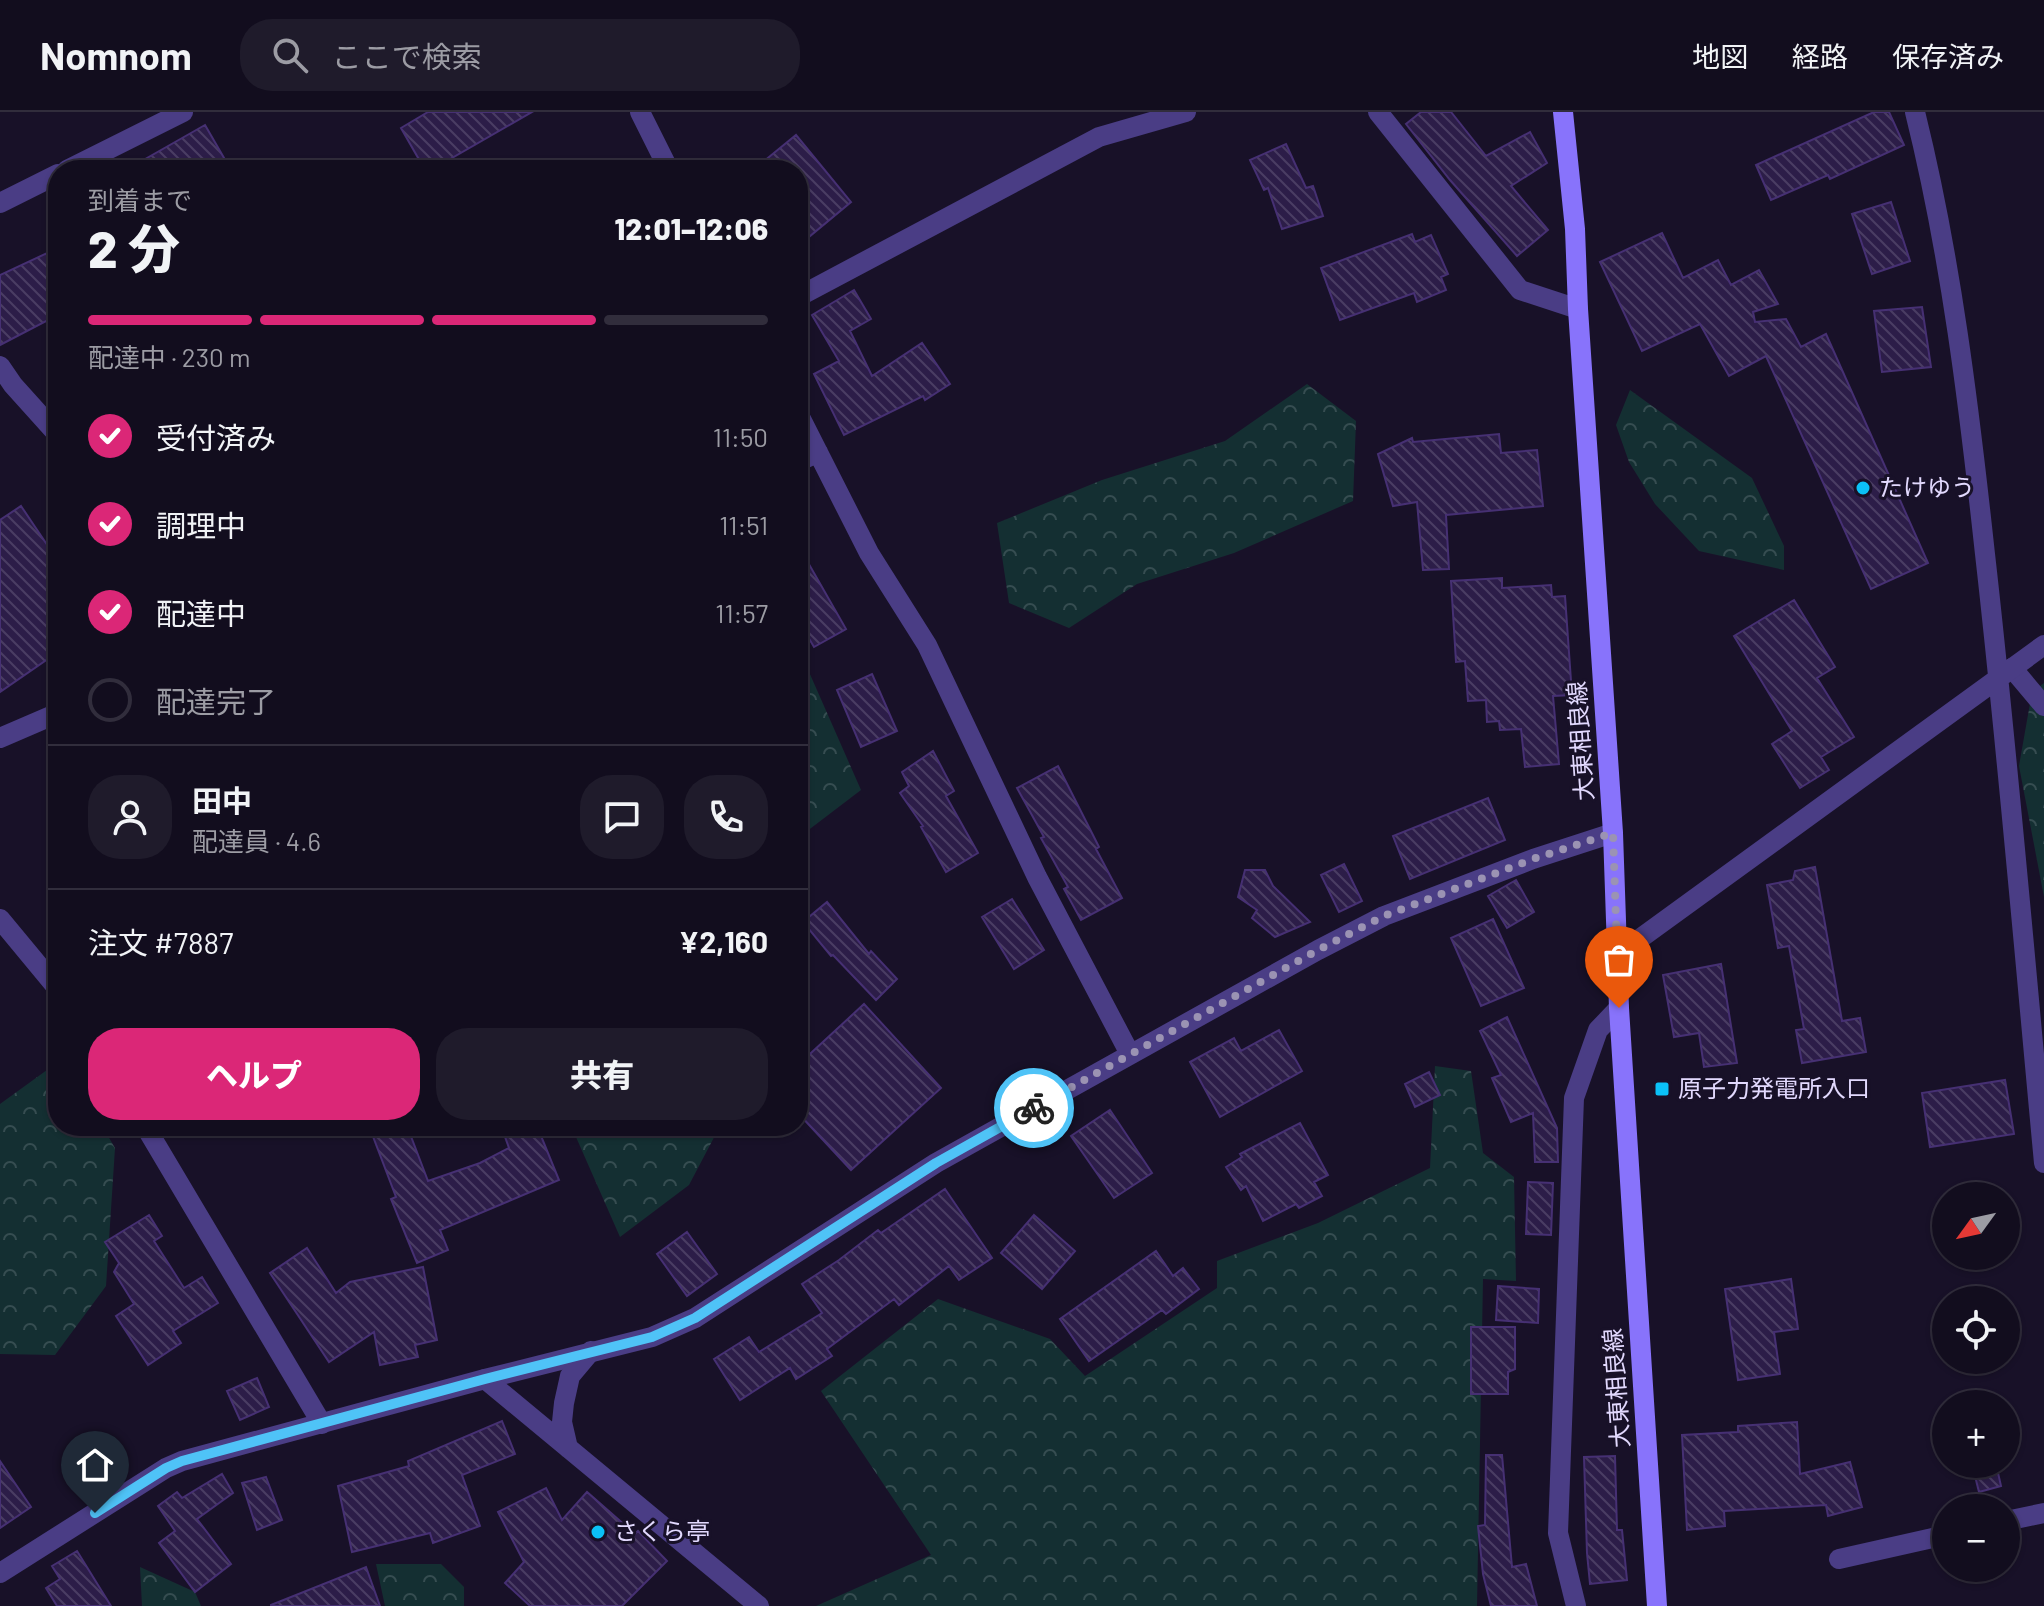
<!DOCTYPE html>
<html lang="ja">
<head>
<meta charset="utf-8">
<style>
  :root { --surface:#120d1e; --page:#1f1b2b; --text:#f1f3f6; --muted:#9c9ca4; --line:#312d3c; --accent:#db2777 }
  body { margin:0; font-family:Barlow,"Noto Sans JP",sans-serif; background:var(--page); color:var(--text); height:100vh; display:flex; flex-direction:column; font-size:30px; white-space:nowrap }
  * { box-sizing:border-box; margin:0 }
  p { font-size:26px; color:var(--muted) }
  .icon { flex:none; width:44px; height:44px; fill:none; stroke:currentColor; stroke-width:2; stroke-linecap:round; stroke-linejoin:round }
  .map { position:relative; flex:1; overflow:hidden }
  .sheet { position:absolute; left:48px; top:48px; width:760px; height:976px; display:flex; flex-direction:column; background:var(--surface); border-radius:32px; box-shadow:0 2px 6px #0004,0 0 0 2px var(--line) }
  .sheet>* { flex:none }
  .needle { width:52px; rotate:237deg }
  .tools { position:absolute; left:1932px; top:1070px; display:grid; gap:16px }
  .tools a { display:grid; place-items:center; width:88px; height:88px; border-radius:50%; background:var(--surface); box-shadow:0 2px 6px #0004,0 0 0 2px var(--line); font-size:40px }
  .pin { position:absolute; display:grid; place-items:center; width:68px; height:68px; color:#fff; margin:-82px -34px; border-radius:50% 50% 50% 0; rotate:-45deg; box-shadow:0 0 8px #0007 }
  .pin .icon { rotate:45deg }
  .courier { position:absolute; display:grid; place-items:center; width:80px; height:80px; margin:-40px; border:6px solid #4fc3f7; border-radius:50%; background:#fff; color:#222; box-shadow:0 2px 10px #0007 }
  .headline em { font-style:normal; font-weight:800 }
  .headline div { display:flex; flex-direction:column-reverse }
  .headline { display:flex; align-items:center; justify-content:space-between; height:136px; padding:0 40px }
  h1 { font-size:52px; font-weight:800; line-height:60px }
  .bar { display:grid; grid-template-columns:repeat(4,1fr); gap:12px 8px; align-content:center; height:96px; padding:0 40px }
  .bar i { height:10px; border-radius:6px; background:var(--line) }
  .bar .on { background:var(--accent) }
  .bar p { grid-column:span 4 }
  .line { display:flex; align-items:center; gap:20px; padding:0 40px; border-top:2px solid var(--line) }
  .line div { flex:1 }
  .round { display:grid; place-items:center; flex:none; width:84px; height:84px; border-radius:32px; background:var(--page) }
  ol { padding:0 40px; list-style:none }
  li { display:flex; align-items:center; gap:24px; height:88px }
  li p { margin-inline-start:auto }
  li .icon { padding:8px; border-radius:50%; background:var(--accent); color:#fff; stroke-width:4 }
  li:last-child { color:var(--muted) }
  li i { width:44px; height:44px; border:4px solid var(--line); border-radius:50% }
  .button { display:flex; gap:16px; margin-top:auto; padding:16px 40px }
  .button a { flex:1; height:92px; border-radius:32px; background:var(--accent); color:#fff; font-size:32px; font-weight:800; line-height:92px; text-align:center }
  .button a+a { background:var(--page); color:var(--text) }
  header { display:flex; align-items:center; gap:48px; box-sizing:border-box; height:112px; padding:0 40px; background:var(--surface); border-bottom:2px solid var(--line) }
  header strong { font-size:38px }
  nav { display:flex; gap:44px; margin-inline-start:auto; font-size:28px }
  .search { width:560px; height:72px; background:var(--page); display:flex; align-items:center; gap:20px; box-sizing:border-box; padding:0 28px; border-radius:32px; color:var(--muted); font-size:30px }
  .map>svg:first-child { display:block }
  .forest { fill:url(#forest-crowns) }
  .building { fill:url(#building-back-hatch); stroke:#463073; stroke-width:2 }
  .lines { fill:none; stroke-linecap:round; stroke-linejoin:round }
  .minor { stroke:#4a3d85; stroke-width:20 }
  .tertiary { stroke:#4a3d85; stroke-width:20 }
  .secondary { stroke:#8873fb; stroke-width:20 }
  .done { stroke:#9b93b3; stroke-width:8; stroke-dasharray:0 14.4 }
  .route { stroke:#4fc3f7; stroke-width:10 }
  .poi-dot { fill:#0bc1f7; stroke:#181128; stroke-width:3 }
  .labels { text-anchor:middle; stroke-width:6; stroke-linejoin:round; paint-order:stroke }
  .poi-label { font-size:24px; fill:#e2d9fe; stroke:#181128; text-anchor:start }
  .street-label { font-size:24px; fill:#e2d9fe; stroke:#181128 }
</style>
</head>
<body>
<header>
<strong>Nomnom</strong>
<div class="search"><svg class="icon" aria-label="search" viewBox="0 0 24 24"><circle cx="10" cy="10" r="6"/><path d="M15 15l6 6"/></svg>ここで検索</div>
<nav><a>地図</a><a>経路</a><a>保存済み</a></nav>
</header>
<div class="map">
<svg width="2044" height="1494" viewBox="0 0 2044 1494">
  <defs>
    <pattern id="forest-crowns" width="20" height="18" patternUnits="userSpaceOnUse" patternTransform="scale(2)"><rect width="20" height="18" fill="#142f32"/><path d="M2 6a3 3 0 1 1 6 0M12 15a3 3 0 1 1 6 0" fill="none" stroke="#364d51"/></pattern>
    <pattern id="building-back-hatch" width="6" height="6" patternUnits="userSpaceOnUse" patternTransform="scale(2)"><rect width="6" height="6" fill="#2c1d48"/><path d="M-1 5l2 2M0 0l6 6M5-1l2 2" fill="none" stroke="#4a3d63"/></pattern>
  </defs>
  <rect width="100%" height="100%" fill="#181128"/>
  <!-- forest -->
  <path class="forest" d="M1307,272L1356,309L1353,389L1234,441L1137,472L1069,516L1009,491L997,411L1102,368L1225,329Z
    M1630,278L1752,366L1784,434V458L1699,439L1655,392L1629,350L1616,313Z
    M798,535L861,678L798,726Z
    M2044,571V785L2019,654L2032,580Z
    M58,950V1014H102L115,1036L106,1174L55,1243L0,1242V992Z
    M1435,954L1471,959L1483,1041L1514,1065L1516,1169L1483,1167L1477,1494H816L931,1443L821,1279L938,1187L1050,1227L1085,1264L1217,1176V1149L1318,1111L1430,1056Z
    M574,1014H720L689,1073L620,1125L576,1025Z
    M376,1452H441L464,1475V1494H385Z
    M140,1455L195,1480L201,1494H142Z"/>
  <!-- building -->
  <path class="building" d="M428,0H532L431,58H425L401,16Z
    M1421,0H1451L1486,44L1530,20L1547,51L1511,74L1548,118L1517,144L1450,68L1406,12Z
    M1874,0H1889L1904,33L1830,67L1828,63L1771,88L1756,53Z
    M205,13L231,58H126Z
    M796,23L851,90L798,134V58H753Z
    M1286,32L1306,76L1313,74L1323,104L1282,117L1268,76L1264,78L1250,48Z
    M1891,90L1910,149L1872,162L1852,102Z
    M1662,121L1683,166L1718,148L1731,173L1759,158L1778,192L1753,200L1755,210L1786,207L1801,235L1826,222L1928,451L1871,477L1766,244L1729,264L1700,212L1642,239L1600,150Z
    M1412,122L1415,130L1431,123L1448,162L1441,165L1446,178L1417,190L1414,181L1340,208L1321,156Z
    M58,136V203L0,233V163Z
    M854,178L871,207L850,219L872,264L922,231L950,272L925,288L923,284L844,323L814,262L839,249L812,203Z
    M1922,195L1931,255L1882,260L1874,199Z
    M1499,322L1501,341L1537,338L1543,394L1446,403L1449,457L1423,458L1417,390L1393,394L1378,342L1412,326L1413,330Z
    M21,394L58,449V540L0,580V408Z
    M798,433L846,517L814,535L798,508Z
    M1502,466V476L1551,473L1552,485L1565,484L1572,583L1553,584L1559,652L1525,655L1521,617L1500,618L1499,609L1487,610L1486,588L1468,589L1465,549L1456,550L1451,469Z
    M1794,488L1835,555L1817,566L1854,625L1821,645L1829,658L1800,676L1772,632L1792,619L1734,524Z
    M872,562L897,619L861,635L837,578Z
    M933,639L954,679L946,684L978,741L946,760L921,715L923,714L900,681L909,674L902,660Z
    M1058,654L1099,735L1096,737L1122,786L1081,808L1064,777L1068,775L1041,726L1044,725L1017,676Z
    M1488,686L1505,728L1410,767L1393,724Z
    M1344,752L1362,789L1339,800L1321,763Z
    M1815,755L1842,909L1860,906L1866,940L1802,951L1796,918L1804,917L1789,834L1778,836L1767,773L1793,768L1795,759Z
    M1245,758H1265L1273,774L1310,810L1275,825L1252,806L1257,798L1238,785Z
    M1516,768L1534,800L1507,816L1488,784Z
    M1012,787L1044,838L1014,857L982,805Z
    M827,790L869,842L871,839L897,867L876,888L833,843L831,844L803,810Z
    M1493,807L1524,876L1481,894L1451,826Z
    M1721,852L1737,951L1704,955L1699,921L1674,925L1663,863Z
    M864,892L941,976L851,1058L798,1001V953Z
    M1507,905L1557,1016L1558,1050H1535L1533,1001L1511,1010L1492,966L1501,963L1480,919Z
    M1279,918L1302,959L1220,1005L1190,950L1234,926L1241,939Z
    M1429,960L1440,983L1415,995L1405,972Z
    M2005,968L2014,1022L1930,1035L1922,981Z
    M1110,998L1152,1061L1114,1086L1071,1024Z
    M1300,1011L1328,1063L1314,1070L1322,1084L1299,1096L1296,1092L1263,1109L1246,1074L1241,1078L1226,1055L1242,1045L1240,1042Z
    M369,1014H407L428,1069L480,1051L509,1036L504,1022L527,1014H537L559,1068L440,1118L448,1138L417,1151L391,1087L396,1085Z
    M1528,1070L1553,1071L1551,1123L1526,1122Z
    M945,1077L992,1146L959,1168L949,1154L899,1193L894,1187L827,1237L832,1244L796,1267L790,1256L740,1288L714,1247L749,1225L759,1240L822,1201L802,1172L839,1148L878,1118L881,1121Z
    M149,1103L162,1124L154,1129L184,1176L202,1165L218,1191L173,1219L181,1231L148,1253L116,1204L134,1192L114,1160L119,1151L105,1130Z
    M1034,1103L1075,1139L1042,1177L1001,1141Z
    M687,1120L717,1162L687,1184L657,1142Z
    M307,1136L336,1181L350,1170L423,1155L437,1228L415,1233L418,1245L380,1253L374,1220L329,1250L270,1161Z
    M1156,1139L1173,1164L1183,1156L1199,1177L1166,1202L1162,1198L1089,1249L1060,1207Z
    M1791,1167L1798,1217L1774,1220L1780,1262L1738,1268L1725,1177Z
    M1498,1174L1539,1177L1538,1211L1496,1208Z
    M1471,1215H1515V1257L1508,1260V1282H1471Z
    M257,1266L269,1295L240,1308L227,1279Z
    M502,1309L515,1342L462,1363L480,1414L433,1431L430,1421L352,1440L338,1374L409,1354L408,1349Z
    M1797,1310L1800,1362L1850,1350L1862,1395L1828,1404L1826,1393L1724,1399L1725,1414L1687,1418L1682,1323L1738,1320V1314Z
    M1486,1343H1502L1512,1455L1526,1452L1537,1494H1491L1483,1462L1478,1414L1485,1413Z
    M1615,1344L1617,1418H1622L1627,1468L1590,1472L1587,1441L1584,1345Z
    M0,1349L31,1395L0,1416Z
    M1972,1352H1996L2001,1374L1979,1380Z
    M222,1362L233,1381L197,1407L231,1452L195,1480L159,1431L175,1419L158,1394L177,1380L182,1386Z
    M266,1365L282,1408L257,1418L242,1371Z
    M546,1376L562,1408L587,1380L635,1422L638,1419L667,1449L622,1494H530L505,1471L524,1450L498,1400Z
    M77,1439L111,1494H57L46,1476L60,1467L52,1454Z
    M366,1455L380,1494H271V1493Z"/>
  <g class="lines">
    <!-- minor -->
    <path class="minor" d="M640,0L669,58
      M1378,0L1520,178L1578,197
      M67,58L183,0
      M0,91L58,62
      M798,185L1099,25L1186,0
      M0,254L13,273L58,323
      M798,301L869,441L927,533L1037,765L1130,942
      M798,350L818,340
      M2012,556L2044,594
      M0,626L58,601
      M2006,1409L2044,1401
      M1839,1447L1946,1423
      M0,1461L166,1356L182,1349L485,1267L652,1225L695,1206L936,1051L1318,838L1384,804L1533,747L1613,721
      M1576,1494L1558,1421L1574,986L1598,918L1619,896"/>
    <!-- tertiary -->
    <path class="tertiary" d="M1915,0C1951,145 1969,294 1985,442C2008,645 2025,848 2044,1051
      M0,807L58,877
      M1616,844L2044,533
      M145,1014L322,1312
      M485,1267L759,1494
      M568,1336L562,1310L564,1291L570,1264L591,1239"/>
    <!-- secondary -->
    <path class="secondary" d="M1563,0L1575,117L1578,197L1613,721L1619,896L1657,1494"/>
  </g>
  <g class="lines">
    <!-- done -->
    <path class="done" d="M1034,996L1318,838L1384,804L1533,747L1613,721L1619,896"/>
    <!-- route -->
    <path class="route" d="M95,1401L166,1356L182,1349L485,1267L652,1225L695,1206L936,1051L1034,996"/>
  </g>
  <!-- markers -->
  <g class="poi-dot">
    <circle cx="1863" cy="376" r="8"/>
    <rect x="1654" y="969" width="16" height="16" rx="4"/>
    <circle cx="598" cy="1420" r="8"/>
  </g>
  <g class="labels">
    <!-- poi labels -->
    <g class="poi-label">
      <text x="1879" y="384">たけゆう</text>
      <text x="1678" y="985">原子力発電所入口</text>
      <text x="614" y="1428">さくら亭</text>
    </g>
    <!-- street labels -->
    <g class="street-label">
      <text transform="translate(1581 629) rotate(-94)" y="8">大東相良線</text>
      <text transform="translate(1617 1276) rotate(-94)" y="8">大東相良線</text>
    </g>
  </g>
</svg>
<div class="tools">
<a><svg class="needle" viewBox="-14 -14 28 28"><path d="M0-13l5 13h-10z" fill="#e53935"/><path d="M0 13l5-13h-10z" fill="#9c9ca4"/></svg></a>
<a><svg class="icon" aria-label="locate" viewBox="0 0 24 24"><circle cx="12" cy="12" r="6"/><path d="M12 2v4M12 18v4M2 12h4M18 12h4"/></svg></a>
<a>+</a>
<a>−</a>
</div>
<div class="pin" style="left:1619px;top:896px;background:#ea580c"><svg class="icon" aria-label="bag" viewBox="0 0 24 24"><path d="M5 8h14l-1 12H6zM9 8a3 3 0 0 1 6 0"/></svg></div>
<div class="pin" style="left:95px;top:1401px;background:#1f2937"><svg class="icon" aria-label="home" viewBox="0 0 24 24"><path d="M3 11l9-7 9 7M6 9v11h12V9"/></svg></div>
<div class="courier" style="left:1034px;top:996px"><svg class="icon" aria-label="bike" viewBox="0 0 24 24"><circle cx="6" cy="16" r="4"/><circle cx="18" cy="16" r="4"/><path d="M6 16l4-8h5l3 8M10 8l3 8H6M13 5h3"/></svg></div>
<section class="sheet">
<div class="headline"><div><h1>2 分</h1><p>到着まで</p></div><em>12:01–12:06</em></div>
<div class="bar"><i class="on"></i><i class="on"></i><i class="on"></i><i></i><p>配達中 · 230 m</p></div>
<ol>
<li><svg class="icon" aria-label="check" viewBox="0 0 24 24"><path d="M5 12l5 5 9-10"/></svg>受付済み<p>11:50</p></li>
<li><svg class="icon" aria-label="check" viewBox="0 0 24 24"><path d="M5 12l5 5 9-10"/></svg>調理中<p>11:51</p></li>
<li><svg class="icon" aria-label="check" viewBox="0 0 24 24"><path d="M5 12l5 5 9-10"/></svg>配達中<p>11:57</p></li>
<li><i></i>配達完了</li>
</ol>
<div class="line" style="height:144px"><a class="round"><svg class="icon" aria-label="person" viewBox="0 0 24 24"><circle cx="12" cy="8" r="4"/><path d="M4 21q1-7 8-7t8 7"/></svg></a><div><b>田中</b><p>配達員 · 4.6</p></div><a class="round"><svg class="icon" aria-label="chat" viewBox="0 0 24 24"><path d="M4 5h16v11H9l-5 4z"/></svg></a><a class="round"><svg class="icon" aria-label="phone" viewBox="0 0 24 24"><path d="M5 4h4l2 5-3 2q2 4 5 5l2-3 5 2v4C11 20 4 13 5 4z"/></svg></a></div>
<div class="line" style="height:104px"><div>注文 #7887</div><b>¥2,160</b></div>
<div class="button"><a>ヘルプ</a><a>共有</a></div>
</section>
</div>
</body>
</html>
